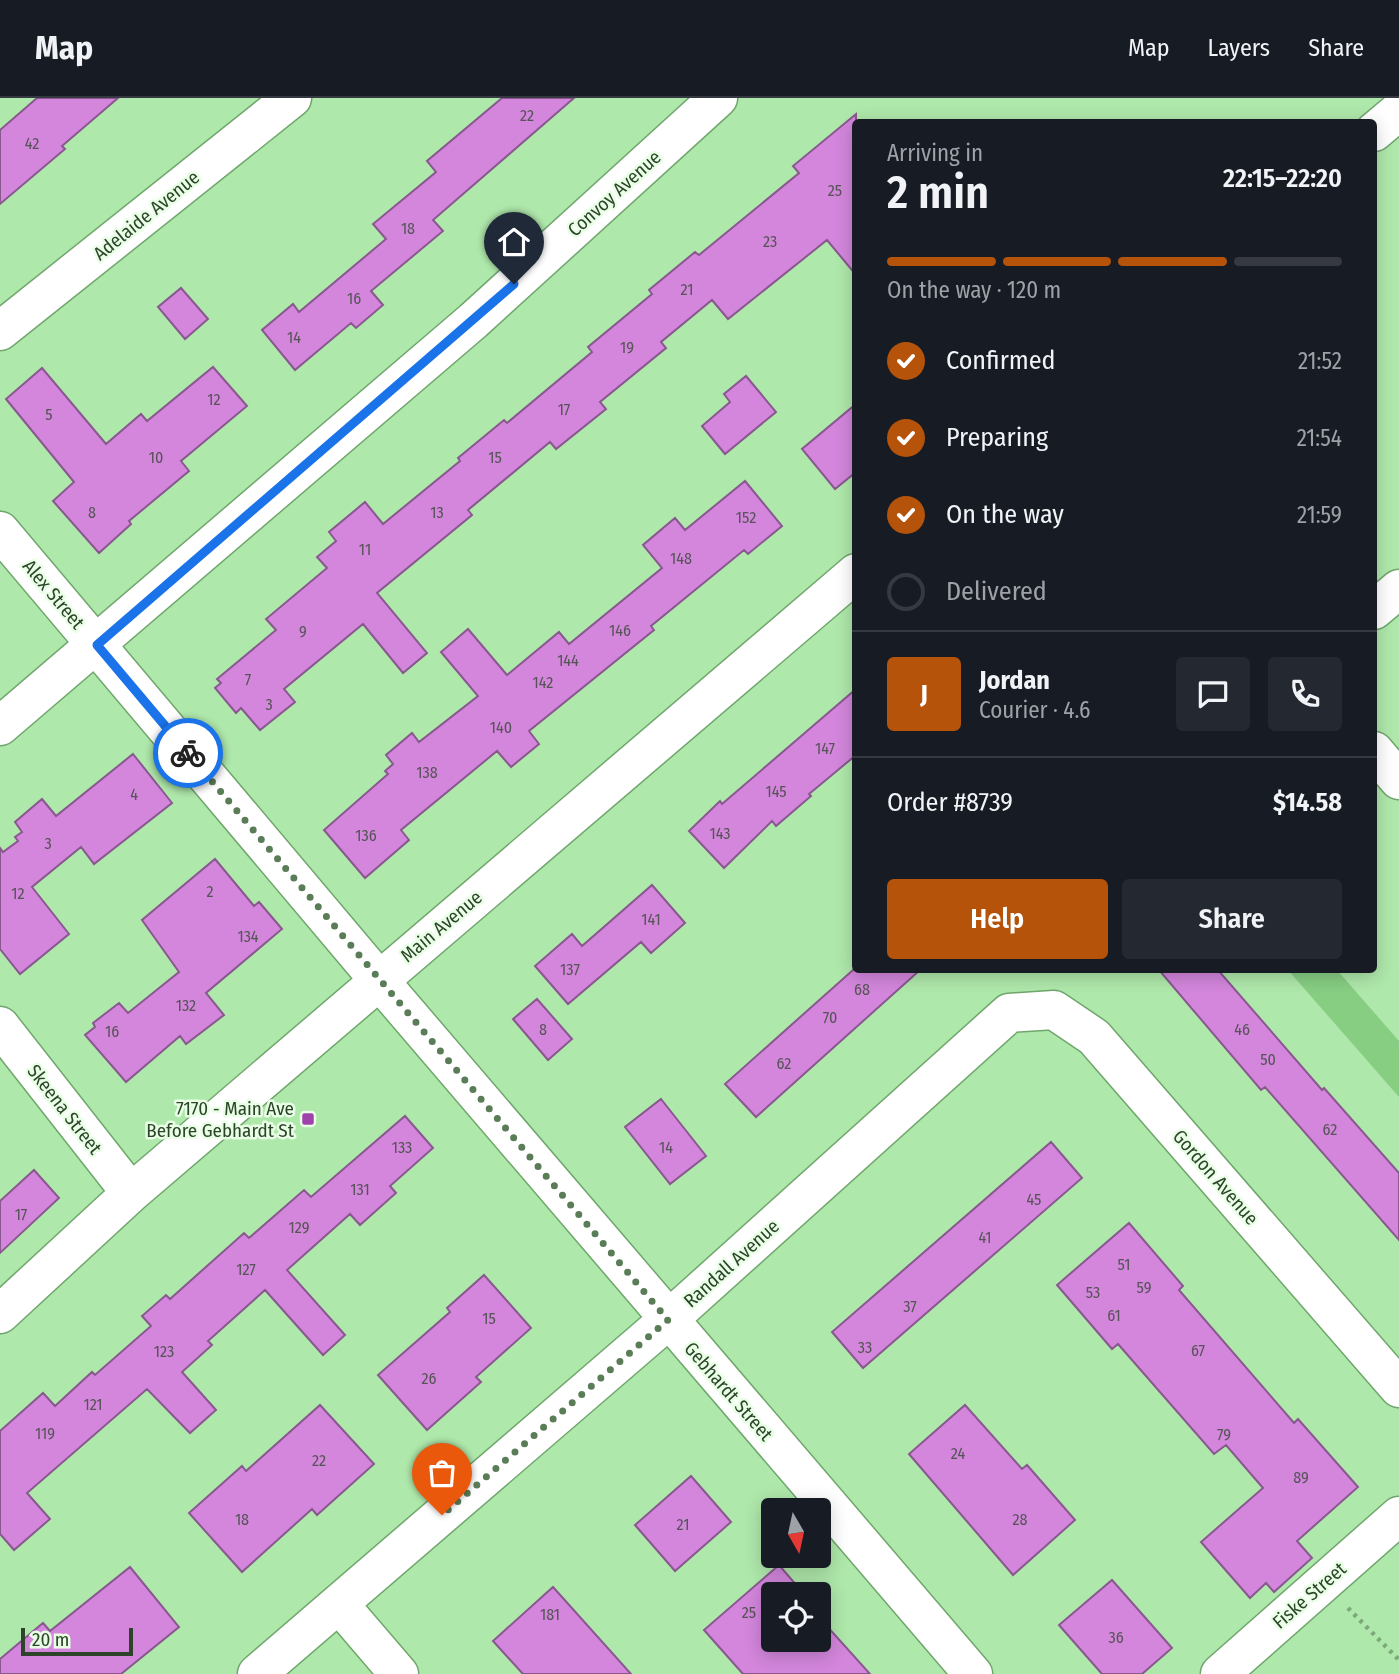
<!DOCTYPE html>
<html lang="en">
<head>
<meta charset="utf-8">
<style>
  :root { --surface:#171b24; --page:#242831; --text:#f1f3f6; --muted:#9ea1a6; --line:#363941; --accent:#b45309 }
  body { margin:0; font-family:"Fira Sans Condensed",sans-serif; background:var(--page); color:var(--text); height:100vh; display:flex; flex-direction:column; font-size:26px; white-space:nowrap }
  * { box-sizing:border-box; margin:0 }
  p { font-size:23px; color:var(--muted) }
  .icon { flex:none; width:38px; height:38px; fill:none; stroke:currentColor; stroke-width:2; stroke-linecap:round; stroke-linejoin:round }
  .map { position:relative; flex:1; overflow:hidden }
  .panel { position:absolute; left:852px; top:21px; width:525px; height:854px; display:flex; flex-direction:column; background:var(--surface); border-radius:7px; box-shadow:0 4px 18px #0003 }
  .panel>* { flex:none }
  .needle { width:46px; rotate:171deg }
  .buttons { position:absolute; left:761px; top:1400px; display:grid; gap:14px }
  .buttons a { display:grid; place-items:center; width:70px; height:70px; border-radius:7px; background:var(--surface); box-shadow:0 4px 18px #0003; font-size:35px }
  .scale { position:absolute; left:21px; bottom:18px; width:112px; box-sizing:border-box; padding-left:7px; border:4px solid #2d442b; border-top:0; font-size:19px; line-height:24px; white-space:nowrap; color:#2d442b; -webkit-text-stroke:5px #e8ffe6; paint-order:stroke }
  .pin { position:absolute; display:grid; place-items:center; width:60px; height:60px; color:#fff; margin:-72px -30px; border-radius:50% 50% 50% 0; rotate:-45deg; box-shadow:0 0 7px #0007 }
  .pin .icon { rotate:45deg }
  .courier { position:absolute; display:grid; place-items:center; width:70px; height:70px; margin:-35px; border:5px solid #1a73e8; border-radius:50%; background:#fff; color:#222; box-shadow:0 2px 9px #0007 }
  .overview em { font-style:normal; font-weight:600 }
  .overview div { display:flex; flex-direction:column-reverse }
  .overview { display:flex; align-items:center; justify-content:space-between; height:119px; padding:0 35px }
  h1 { font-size:46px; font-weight:600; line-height:52px }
  .bar { display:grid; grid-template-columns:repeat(4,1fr); gap:10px 7px; align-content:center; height:84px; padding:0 35px }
  .bar i { height:9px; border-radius:5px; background:var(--line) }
  .bar .selected { background:var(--accent) }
  .bar p { grid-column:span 4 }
  .line { display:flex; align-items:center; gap:18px; padding:0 35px; border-top:2px solid var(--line) }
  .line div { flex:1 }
  .round { display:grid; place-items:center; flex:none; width:74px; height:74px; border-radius:7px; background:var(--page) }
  ol { padding:0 35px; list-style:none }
  li { display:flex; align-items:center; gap:21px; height:77px }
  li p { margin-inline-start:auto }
  li .icon { padding:7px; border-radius:50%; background:var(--accent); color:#fff; stroke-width:4 }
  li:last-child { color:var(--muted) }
  li i { width:38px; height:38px; border:4px solid var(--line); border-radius:50% }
  .cta { display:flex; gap:14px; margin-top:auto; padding:14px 35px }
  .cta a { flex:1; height:80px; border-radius:7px; background:var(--accent); color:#fff; font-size:28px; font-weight:600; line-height:80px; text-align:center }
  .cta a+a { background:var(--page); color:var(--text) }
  header { display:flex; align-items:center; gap:42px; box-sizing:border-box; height:98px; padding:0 35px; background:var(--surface); border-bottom:2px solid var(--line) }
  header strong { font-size:33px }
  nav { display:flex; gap:38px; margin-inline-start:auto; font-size:24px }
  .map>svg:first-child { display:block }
  .green { fill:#87ce83 }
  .building { fill:#d386dc; stroke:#89588f; stroke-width:2 }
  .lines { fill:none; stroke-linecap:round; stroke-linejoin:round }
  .minor-casing { stroke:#70a66d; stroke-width:41 }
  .path { stroke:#7da97a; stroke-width:4.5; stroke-dasharray:3.5 5; stroke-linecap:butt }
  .minor { stroke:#fff; stroke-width:38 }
  .done { stroke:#5a7d58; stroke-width:7; stroke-dasharray:0 12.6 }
  .route { stroke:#1a73e8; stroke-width:9 }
  .poi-dot { fill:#a042ab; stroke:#e8ffe6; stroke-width:2.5 }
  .labels { text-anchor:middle; stroke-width:5; stroke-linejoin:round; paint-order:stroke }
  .number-label { font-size:16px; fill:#565457 }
  .street-label { font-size:19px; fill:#2d442b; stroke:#e8ffe6 }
  .poi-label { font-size:19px; fill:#2d442b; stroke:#e8ffe6; text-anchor:end }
</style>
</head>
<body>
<header>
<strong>Map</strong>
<nav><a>Map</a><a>Layers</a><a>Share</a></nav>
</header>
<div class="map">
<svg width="1399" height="1576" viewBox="0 0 1399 1576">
  <rect width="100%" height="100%" fill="#afe8ab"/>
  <!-- green -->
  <path class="green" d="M1288,872H1337L1399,943V999Z"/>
  <!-- building -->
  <path class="building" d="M37,0H118L62,48L65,51L0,106V32Z
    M502,0H574L433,122L443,133L371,193L383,207L356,230L351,225L295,272L262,232L293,206L299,214L386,141L373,126L436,74L427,63Z
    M856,16V177L827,142L728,221L712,202L661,244L666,250L600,304L606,311L556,351L550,344L468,412L472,417L377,495L427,555L403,575L363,526L284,591L295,604L260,632L241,610L236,615L215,590L221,585L217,581L276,532L266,521L327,470L317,459L336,443L329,434L365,404L383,426L460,363L458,360L504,322L507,325L592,254L588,249L652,196L649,192L695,154L699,157L799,75L793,68Z
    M181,190L208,221L185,241L158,209Z
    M213,269L247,308L181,363L189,373L129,423L131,426L99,455L53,403L74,384L6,301L42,270L106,346L141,316L147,323Z
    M746,278L776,314L725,356L702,328L730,304L724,296Z
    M856,306V374L835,391L802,351Z
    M745,383L782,428L748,456L744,452L651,528L654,532L529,633L539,646L511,669L497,653L401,732L409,742L365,780L324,732L388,676L385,673L393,666L386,657L412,635L419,644L478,598L441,554L468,531L507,577L559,534L569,546L662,470L643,447L675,420L685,432Z
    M856,591V657L809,696L811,698L776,728L772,723L724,770L689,733L720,703L722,706Z
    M133,656L172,705L94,766L81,749L32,789L69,836L20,876L0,851V750L3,754L18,743L15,739L22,734L15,724L42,701L56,718Z
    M215,761L254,808L259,804L282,831L206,895L224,917L186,946L180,938L126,984L85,937L95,929L93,925L119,905L128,915L179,874L142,822Z
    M652,787L685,825L651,855L641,844L568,906L535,868L572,836L582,848Z
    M853,872H920L756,1019L725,986Z
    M1159,872H1218L1322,992L1324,990L1399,1075V1142L1265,989L1261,992Z
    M537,901L572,941L548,962L513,921Z
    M661,1001L706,1058L670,1086L625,1029Z
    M405,1018L433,1050L390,1088L396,1095L360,1127L350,1116L287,1172L345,1237L323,1257L265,1192L208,1243L212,1247L182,1274L216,1312L190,1335L147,1291L27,1395L50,1421L14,1452L0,1436V1333L43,1295L55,1308L92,1274L95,1277L151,1228L142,1218L166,1197L170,1201L244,1135L249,1140L304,1092L311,1099Z
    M1051,1044L1082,1080L863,1270L832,1234Z
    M34,1072L59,1100L0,1155V1103Z
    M1129,1125L1183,1188L1179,1192L1294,1325L1298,1321L1358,1389L1297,1443L1312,1460L1274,1494L1266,1485L1250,1500L1201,1444L1263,1390L1226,1347L1214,1356L1118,1246L1112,1251L1057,1187Z
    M484,1177L531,1230L476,1279L481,1284L427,1332L378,1277L450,1214L447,1210Z
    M320,1307L374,1366L317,1417L312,1411L242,1474L189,1415L242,1368L246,1373Z
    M965,1307L1022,1371L1027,1367L1075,1422L1013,1477L909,1356Z
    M691,1378L731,1424L675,1473L635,1427Z
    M779,1467L804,1496H774V1542H819V1513L828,1523L825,1526L870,1576H743L704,1532Z
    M130,1469L179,1529L121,1576H0V1561L43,1525L50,1533Z
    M1112,1482L1172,1550L1142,1576H1102L1059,1527Z
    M553,1489L631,1576H523L493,1543Z"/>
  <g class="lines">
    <!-- minor casing -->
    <g class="minor-casing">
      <path id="minor" d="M1374,34L1399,13
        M0,233L292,0
        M0,433L378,881L973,1576
        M1374,512L1399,491
        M0,628L473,223L718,0
        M1374,653L1399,682
        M0,928L131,1095
        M0,1216L131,1095L856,475
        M339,1506L399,1576
        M257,1576L668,1222L1009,915L1054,912L1094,939L1399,1290
        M1220,1576L1399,1418"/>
    </g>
    <!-- path -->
    <path class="path" d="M1348,1510L1399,1562"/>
    <!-- minor -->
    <use href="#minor" class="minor"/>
  </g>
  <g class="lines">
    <!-- done -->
    <path class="done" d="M188,655L668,1222L442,1417"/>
    <!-- route -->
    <path class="route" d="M188,655L97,547L514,186"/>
  </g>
  <!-- markers -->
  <rect class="poi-dot" x="301" y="1014" width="14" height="14" rx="3.5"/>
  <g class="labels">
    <!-- number labels -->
    <g class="number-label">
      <text x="527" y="23">22</text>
      <text x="32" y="51">42</text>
      <text x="835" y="98">25</text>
      <text x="408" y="136">18</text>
      <text x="770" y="149">23</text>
      <text x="687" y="197">21</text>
      <text x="354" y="206">16</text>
      <text x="294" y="245">14</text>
      <text x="627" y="255">19</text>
      <text x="214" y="307">12</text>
      <text x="564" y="317">17</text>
      <text x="49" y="322">5</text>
      <text x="156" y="365">10</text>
      <text x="495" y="365">15</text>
      <text x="92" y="420">8</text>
      <text x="437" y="420">13</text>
      <text x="746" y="425">152</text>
      <text x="365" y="457">11</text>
      <text x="681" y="466">148</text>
      <text x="620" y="538">146</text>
      <text x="303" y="539">9</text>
      <text x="568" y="568">144</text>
      <text x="248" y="587">7</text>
      <text x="543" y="590">142</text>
      <text x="269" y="612">3</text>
      <text x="501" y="635">140</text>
      <text x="825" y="656">147</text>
      <text x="427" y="680">138</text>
      <text x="776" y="699">145</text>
      <text x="134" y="702">4</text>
      <text x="720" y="741">143</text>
      <text x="366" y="743">136</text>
      <text x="48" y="751">3</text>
      <text x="210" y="799">2</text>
      <text x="18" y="801">12</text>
      <text x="651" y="827">141</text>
      <text x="248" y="844">134</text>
      <text x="570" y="877">137</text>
      <text x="862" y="897">68</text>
      <text x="186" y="913">132</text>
      <text x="830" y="925">70</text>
      <text x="543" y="937">8</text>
      <text x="1242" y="937">46</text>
      <text x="112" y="939">16</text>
      <text x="1268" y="967">50</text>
      <text x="784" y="971">62</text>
      <text x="1330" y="1037">62</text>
      <text x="402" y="1055">133</text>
      <text x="666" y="1055">14</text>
      <text x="360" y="1097">131</text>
      <text x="1034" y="1107">45</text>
      <text x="21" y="1122">17</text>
      <text x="299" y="1135">129</text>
      <text x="985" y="1145">41</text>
      <text x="1124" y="1172">51</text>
      <text x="246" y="1177">127</text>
      <text x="1144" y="1195">59</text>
      <text x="1093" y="1200">53</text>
      <text x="910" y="1214">37</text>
      <text x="1114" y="1223">61</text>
      <text x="489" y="1226">15</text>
      <text x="865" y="1255">33</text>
      <text x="1198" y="1258">67</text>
      <text x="164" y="1259">123</text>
      <text x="429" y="1286">26</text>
      <text x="93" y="1312">121</text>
      <text x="45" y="1341">119</text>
      <text x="1224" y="1342">79</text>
      <text x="958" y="1361">24</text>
      <text x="319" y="1368">22</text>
      <text x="1301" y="1385">89</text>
      <text x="242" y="1427">18</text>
      <text x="1020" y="1427">28</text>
      <text x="683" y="1432">21</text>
      <text x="749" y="1520">25</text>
      <text x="550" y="1522">181</text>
      <text x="1116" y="1545">36</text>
    </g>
    <!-- street labels -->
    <g class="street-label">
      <text transform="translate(614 95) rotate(-42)" y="7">Convoy Avenue</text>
      <text transform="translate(146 117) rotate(-39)" y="7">Adelaide Avenue</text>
      <text transform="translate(54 496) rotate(50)" y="7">Alex Street</text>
      <text transform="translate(441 828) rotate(-40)" y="7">Main Avenue</text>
      <text transform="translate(65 1011) rotate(52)" y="7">Skeena Street</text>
      <text transform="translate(1216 1079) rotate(49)" y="7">Gordon Avenue</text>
      <text transform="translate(731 1165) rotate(-42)" y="7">Randall Avenue</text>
      <text transform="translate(729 1293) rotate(49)" y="7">Gebhardt Street</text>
      <text transform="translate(1309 1497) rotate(-41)" y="7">Fiske Street</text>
    </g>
    <!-- poi labels -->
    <g class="poi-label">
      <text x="294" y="1017">7170 - Main Ave<tspan x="294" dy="22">Before Gebhardt St</tspan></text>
    </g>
  </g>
</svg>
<div class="buttons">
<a><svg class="needle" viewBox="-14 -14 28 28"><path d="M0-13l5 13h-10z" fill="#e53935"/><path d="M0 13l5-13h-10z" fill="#9ea1a6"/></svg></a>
<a><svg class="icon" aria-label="locate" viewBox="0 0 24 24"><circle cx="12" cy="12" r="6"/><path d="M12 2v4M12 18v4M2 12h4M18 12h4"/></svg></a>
</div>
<div class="scale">20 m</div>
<div class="pin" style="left:442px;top:1417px;background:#ea580c"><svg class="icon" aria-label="bag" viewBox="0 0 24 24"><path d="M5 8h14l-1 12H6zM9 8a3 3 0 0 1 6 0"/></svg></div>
<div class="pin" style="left:514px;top:186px;background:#1f2937"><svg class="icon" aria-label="home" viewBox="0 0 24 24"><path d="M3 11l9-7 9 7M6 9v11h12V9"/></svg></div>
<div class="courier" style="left:188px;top:655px"><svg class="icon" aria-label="bike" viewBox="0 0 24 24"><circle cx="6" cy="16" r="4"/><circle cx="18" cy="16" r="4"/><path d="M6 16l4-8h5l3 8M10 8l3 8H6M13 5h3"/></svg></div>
<section class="panel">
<div class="overview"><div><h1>2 min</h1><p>Arriving in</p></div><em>22:15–22:20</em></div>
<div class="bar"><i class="selected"></i><i class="selected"></i><i class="selected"></i><i></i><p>On the way · 120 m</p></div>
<ol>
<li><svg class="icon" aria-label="check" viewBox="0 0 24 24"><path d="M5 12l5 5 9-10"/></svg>Confirmed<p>21:52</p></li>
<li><svg class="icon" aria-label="check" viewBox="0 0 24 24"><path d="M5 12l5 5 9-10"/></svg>Preparing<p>21:54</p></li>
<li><svg class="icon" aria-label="check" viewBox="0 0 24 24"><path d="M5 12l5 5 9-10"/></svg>On the way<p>21:59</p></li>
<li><i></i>Delivered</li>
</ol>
<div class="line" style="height:126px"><b class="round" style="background:var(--accent);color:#fff">J</b><div><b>Jordan</b><p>Courier · 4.6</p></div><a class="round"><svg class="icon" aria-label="chat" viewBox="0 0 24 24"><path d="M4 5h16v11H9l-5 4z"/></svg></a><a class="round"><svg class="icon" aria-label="phone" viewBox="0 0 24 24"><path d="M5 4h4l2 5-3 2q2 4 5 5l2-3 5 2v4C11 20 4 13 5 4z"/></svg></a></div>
<div class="line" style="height:91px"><div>Order #8739</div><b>$14.58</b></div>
<div class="cta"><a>Help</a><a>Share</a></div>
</section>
</div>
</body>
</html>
